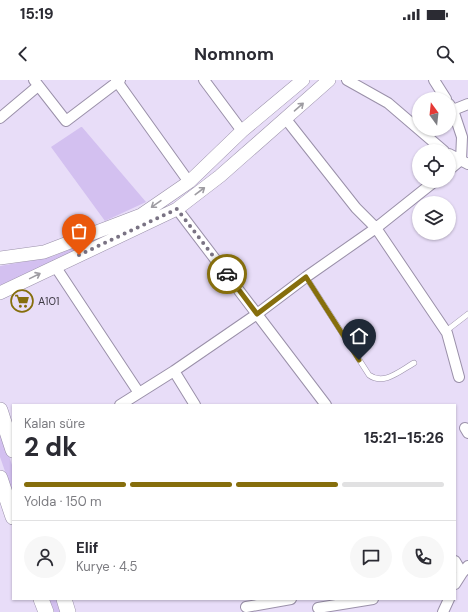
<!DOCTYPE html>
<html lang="tr">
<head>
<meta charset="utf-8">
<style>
  :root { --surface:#fff; --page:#f7f7f7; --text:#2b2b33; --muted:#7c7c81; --line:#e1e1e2; --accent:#866e0c }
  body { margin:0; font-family:"DM Sans",sans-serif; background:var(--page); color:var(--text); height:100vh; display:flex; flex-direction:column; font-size:15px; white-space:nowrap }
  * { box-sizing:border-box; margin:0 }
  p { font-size:13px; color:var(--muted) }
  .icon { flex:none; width:22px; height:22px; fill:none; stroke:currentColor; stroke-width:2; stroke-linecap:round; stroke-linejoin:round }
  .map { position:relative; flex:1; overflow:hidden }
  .drawer { position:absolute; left:12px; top:324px; width:444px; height:196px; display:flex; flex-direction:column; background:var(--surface); border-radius:0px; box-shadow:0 1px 3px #0004 }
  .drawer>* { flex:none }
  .needle { width:26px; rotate:345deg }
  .tools { position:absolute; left:412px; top:12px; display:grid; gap:8px }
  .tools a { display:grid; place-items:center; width:44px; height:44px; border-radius:50%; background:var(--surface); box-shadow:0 1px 3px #0004; font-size:20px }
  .pin { position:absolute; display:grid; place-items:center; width:34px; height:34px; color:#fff; margin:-41px -17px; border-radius:50% 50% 50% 0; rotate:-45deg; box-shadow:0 0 4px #0007 }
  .pin .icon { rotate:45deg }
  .courier { position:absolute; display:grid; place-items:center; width:40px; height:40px; margin:-20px; border:3px solid #866e0c; border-radius:50%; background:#fff; color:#222; box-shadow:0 1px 5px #0007 }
  .overview em { font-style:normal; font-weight:700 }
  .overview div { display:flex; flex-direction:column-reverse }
  .overview { display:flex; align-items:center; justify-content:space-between; height:68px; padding:0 12px }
  h1 { font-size:26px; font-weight:700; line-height:30px }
  .bar { display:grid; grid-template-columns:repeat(4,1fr); gap:6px 4px; align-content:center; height:48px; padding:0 12px }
  .bar i { height:5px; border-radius:3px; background:var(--line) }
  .bar .on { background:var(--accent) }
  .bar p { grid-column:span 4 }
  .line { display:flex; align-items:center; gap:10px; padding:0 12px; border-top:1px solid var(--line) }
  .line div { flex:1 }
  .round { display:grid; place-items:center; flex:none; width:42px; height:42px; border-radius:21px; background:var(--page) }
  .status { display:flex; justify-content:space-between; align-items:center; height:28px; padding:0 20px; background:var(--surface); direction:ltr }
  .status svg { height:11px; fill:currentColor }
  header { display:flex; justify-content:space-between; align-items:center; height:52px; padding:0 12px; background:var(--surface); font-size:18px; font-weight:700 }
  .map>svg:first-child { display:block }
  .green { fill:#d3c0f0 }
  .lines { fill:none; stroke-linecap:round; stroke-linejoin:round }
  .lane-casing { stroke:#9a90a9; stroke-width:6 }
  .street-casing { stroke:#9a90a9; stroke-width:12 }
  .secondary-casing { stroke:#9a90a9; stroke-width:14 }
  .primary-casing { stroke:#9a90a9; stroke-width:16 }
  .lane { stroke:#fff; stroke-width:5 }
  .street { stroke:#fff; stroke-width:10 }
  .secondary { stroke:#fff; stroke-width:13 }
  .primary { stroke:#fff; stroke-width:15 }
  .oneway { stroke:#9e9ca2 }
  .done { stroke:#7a7384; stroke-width:4; stroke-dasharray:0 7.2 }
  .route { stroke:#866e0c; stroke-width:5 }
  .labels { text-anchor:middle; stroke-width:3.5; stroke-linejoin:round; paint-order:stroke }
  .poi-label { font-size:11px; fill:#3e3a45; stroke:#e8ddf8; text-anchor:start }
</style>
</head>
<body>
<div class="status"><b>15:19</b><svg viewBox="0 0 49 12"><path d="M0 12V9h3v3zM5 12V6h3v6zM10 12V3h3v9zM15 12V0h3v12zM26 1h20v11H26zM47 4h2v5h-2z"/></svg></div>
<header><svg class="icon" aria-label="back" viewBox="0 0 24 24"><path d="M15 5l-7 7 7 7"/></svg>Nomnom<svg class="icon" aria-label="search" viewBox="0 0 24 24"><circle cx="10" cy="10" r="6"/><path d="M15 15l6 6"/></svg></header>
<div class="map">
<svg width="468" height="532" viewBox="0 0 468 532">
  <rect width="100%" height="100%" fill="#e8ddf8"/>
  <!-- green -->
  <path class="green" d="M81,47H82L146,122L105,141L51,67Z
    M136,143L0,207V186L51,177Z
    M0,349L13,388V414L0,377Z
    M48,519H58L62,532H53Z"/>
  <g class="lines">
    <!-- lane casing -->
    <g class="lane-casing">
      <path id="lane" d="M306,197L369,295C384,306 401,290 414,283
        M446,251L468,234"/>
    </g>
    <!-- street casing -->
    <g class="street-casing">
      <path id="street" d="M34,0L66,41L120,0
        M116,0L189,102
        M204,0L242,51
        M347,0L388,23L444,71
        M434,0L446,19
        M449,24L453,30L462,57L461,80L449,90
        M453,30L468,24
        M0,38L38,6
        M285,38L356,128L376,148L447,253L459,297
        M449,74L468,84
        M177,129L326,325
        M55,186L139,313
        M174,291L195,325
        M120,325L174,291L257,234L306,197L376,148L435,101
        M465,348L468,353
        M455,481L462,493
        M455,504L462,493L468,486
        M246,527L291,519
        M318,528L373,519
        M443,532L449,519"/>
    </g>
    <!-- secondary casing -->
    <g class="secondary-casing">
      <path id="secondary" d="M0,178L44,172L141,135L189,102L242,51L303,0
        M0,213L177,129L220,96L329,0"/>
    </g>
    <!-- primary casing -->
    <g class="primary-casing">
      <path id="primary" d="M0,330L13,370
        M0,398L13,437
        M41,519L46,532
        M64,519L68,532"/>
    </g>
    <!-- lane -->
    <use href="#lane" class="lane"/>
    <!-- street -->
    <use href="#street" class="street"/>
    <!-- secondary -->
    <use href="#secondary" class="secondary"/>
    <!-- primary -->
    <use href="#primary" class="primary"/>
  </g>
  <!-- one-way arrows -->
  <defs><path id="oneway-shaft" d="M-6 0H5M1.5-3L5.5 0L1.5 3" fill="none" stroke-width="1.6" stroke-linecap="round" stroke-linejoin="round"/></defs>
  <g class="oneway">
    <use href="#oneway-shaft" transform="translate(299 27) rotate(-41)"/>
    <use href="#oneway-shaft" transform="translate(200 111) rotate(-37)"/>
    <use href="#oneway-shaft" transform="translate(156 124) rotate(145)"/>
    <use href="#oneway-shaft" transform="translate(35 196) rotate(-26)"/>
  </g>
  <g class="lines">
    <!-- done -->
    <path class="done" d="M79,175L177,129L227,194"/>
    <!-- route -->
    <path class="route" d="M227,194L257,234L306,197L359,280"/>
  </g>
  <!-- icons -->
  <defs>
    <g id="supermarket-ring" transform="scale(1.15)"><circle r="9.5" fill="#e8ddf8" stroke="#866e0c" stroke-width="1.5"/><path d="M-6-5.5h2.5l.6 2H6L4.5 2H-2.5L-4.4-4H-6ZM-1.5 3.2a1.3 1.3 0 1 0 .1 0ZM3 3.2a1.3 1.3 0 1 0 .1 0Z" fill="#866e0c"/></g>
  </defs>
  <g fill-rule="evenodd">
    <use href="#supermarket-ring" x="22" y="221"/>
  </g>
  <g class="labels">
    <!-- poi labels -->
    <g class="poi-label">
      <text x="38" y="225">A101</text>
    </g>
  </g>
</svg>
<div class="tools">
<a><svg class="needle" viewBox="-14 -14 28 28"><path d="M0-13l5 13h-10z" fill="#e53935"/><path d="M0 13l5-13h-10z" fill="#7c7c81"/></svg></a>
<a><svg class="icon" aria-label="locate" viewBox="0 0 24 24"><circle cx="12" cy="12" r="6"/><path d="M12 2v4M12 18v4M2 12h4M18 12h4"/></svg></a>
<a><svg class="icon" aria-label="layers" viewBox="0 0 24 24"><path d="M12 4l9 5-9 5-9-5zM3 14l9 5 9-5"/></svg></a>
</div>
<div class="pin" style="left:79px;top:175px;background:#ea580c"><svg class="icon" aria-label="bag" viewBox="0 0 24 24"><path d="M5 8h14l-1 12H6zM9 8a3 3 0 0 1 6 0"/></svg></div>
<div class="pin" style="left:359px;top:280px;background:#1f2937"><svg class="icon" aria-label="home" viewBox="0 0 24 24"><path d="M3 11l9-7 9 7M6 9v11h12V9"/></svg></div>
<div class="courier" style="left:227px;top:194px"><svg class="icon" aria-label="car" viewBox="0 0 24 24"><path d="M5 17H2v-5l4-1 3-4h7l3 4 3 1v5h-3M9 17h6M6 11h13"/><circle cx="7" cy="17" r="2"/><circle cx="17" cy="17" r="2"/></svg></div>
<section class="drawer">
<div class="overview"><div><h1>2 dk</h1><p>Kalan süre</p></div><em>15:21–15:26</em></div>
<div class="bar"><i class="on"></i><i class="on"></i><i class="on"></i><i></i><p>Yolda · 150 m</p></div>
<div class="line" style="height:72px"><a class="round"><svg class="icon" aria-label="person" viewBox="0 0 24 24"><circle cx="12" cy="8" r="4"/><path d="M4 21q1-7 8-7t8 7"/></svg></a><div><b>Elif</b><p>Kurye · 4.5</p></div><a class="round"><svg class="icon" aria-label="chat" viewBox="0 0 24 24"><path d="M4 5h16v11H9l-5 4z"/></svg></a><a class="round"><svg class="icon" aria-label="phone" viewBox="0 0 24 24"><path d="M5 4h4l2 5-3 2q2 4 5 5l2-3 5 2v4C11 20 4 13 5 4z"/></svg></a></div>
</section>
</div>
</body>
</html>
